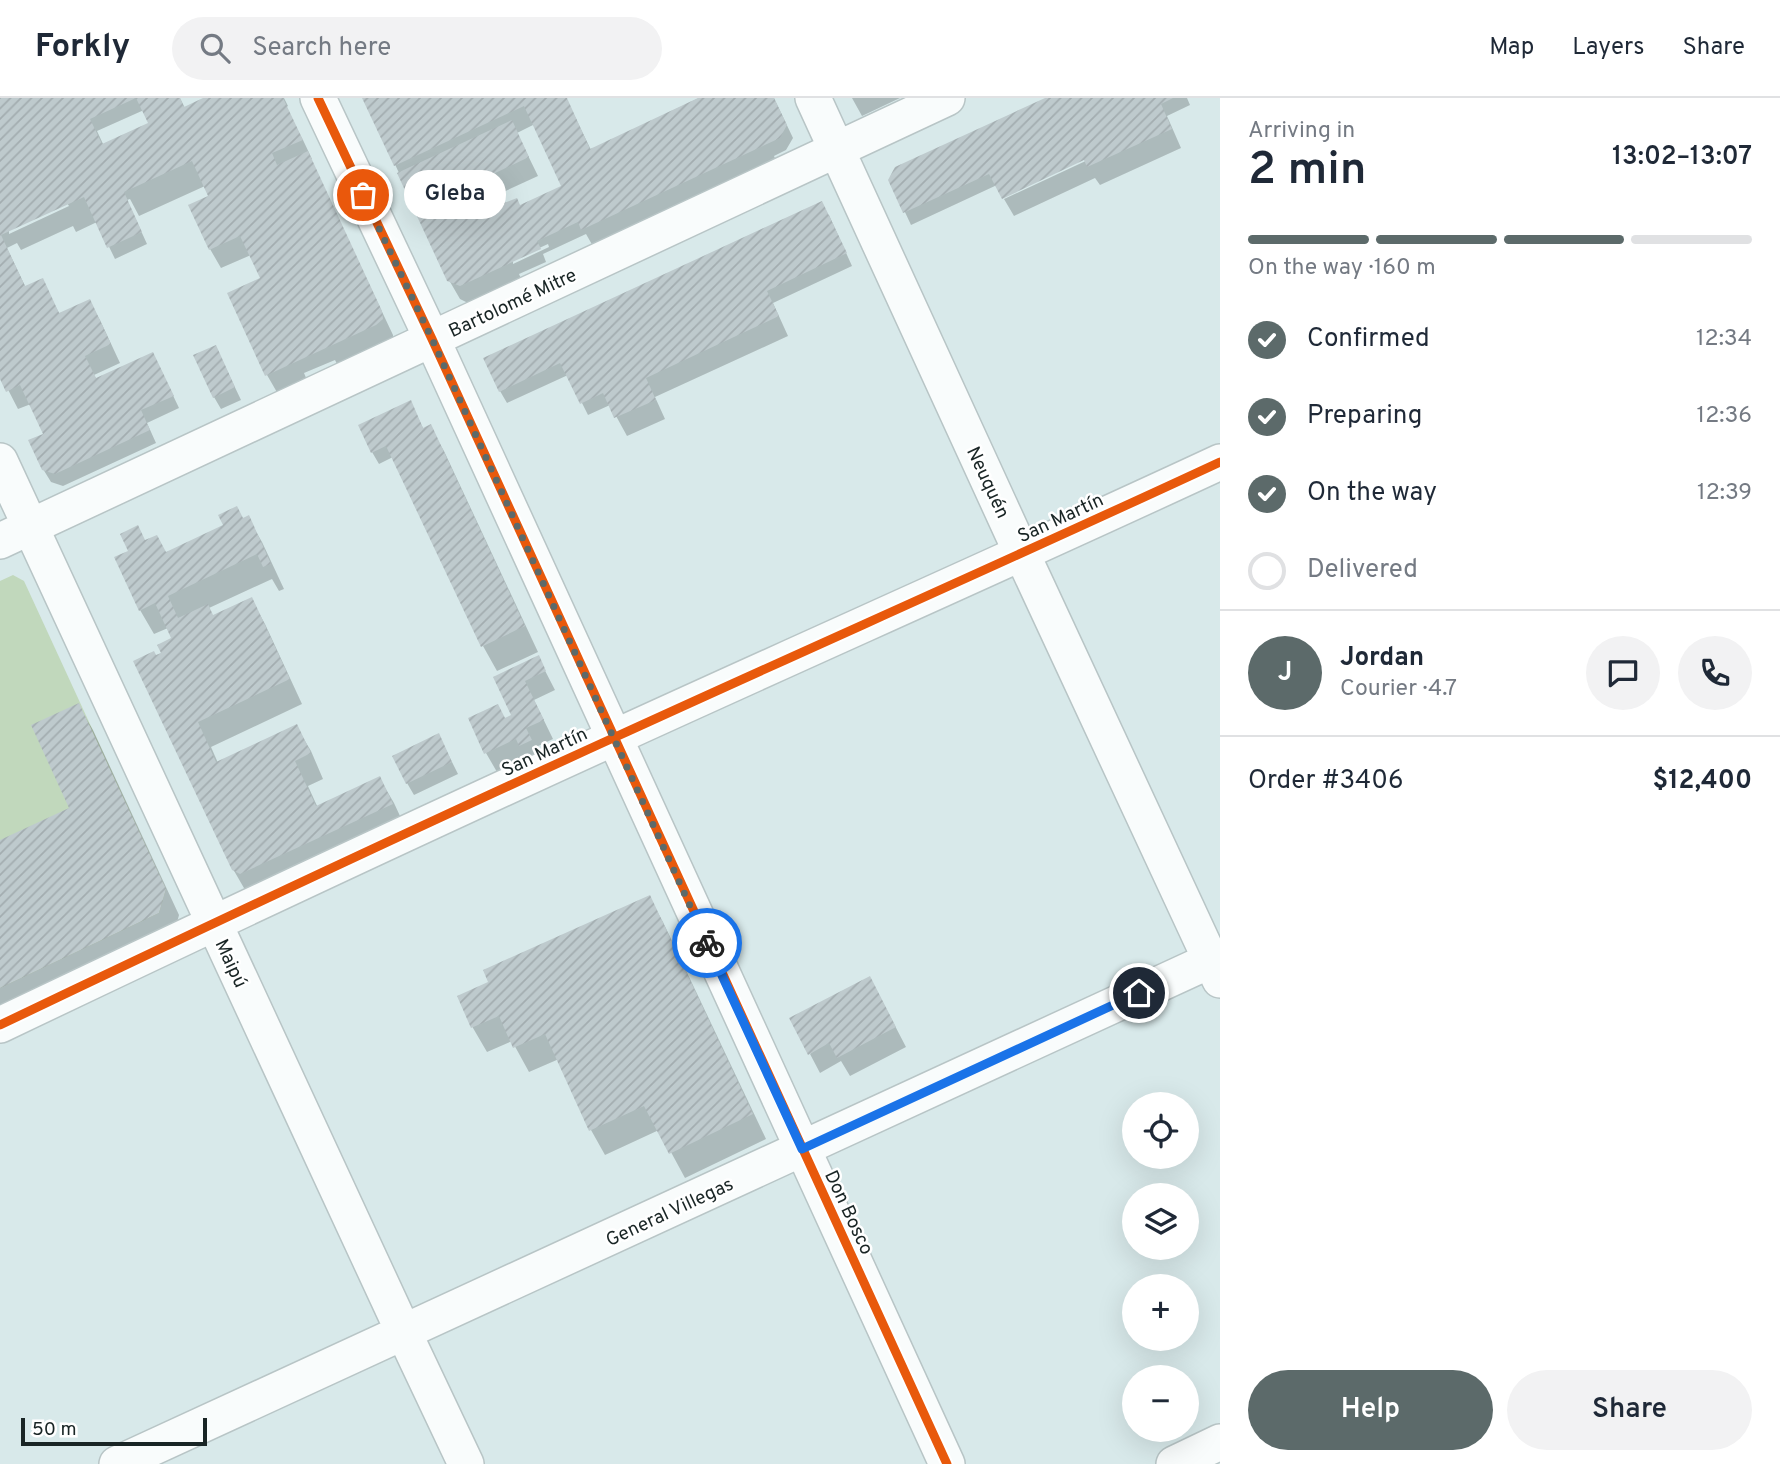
<!DOCTYPE html>
<html lang="en">
<head>
<meta charset="utf-8">
<style>
  :root { --surface:#fff; --page:#f2f2f3; --text:#1f2937; --muted:#747a83; --line:#e0e1e3; --accent:#5c6a6a }
  body { margin:0; font-family:Overpass,sans-serif; background:var(--page); color:var(--text); height:100vh; display:flex; flex-direction:column; font-size:26px; white-space:nowrap }
  * { box-sizing:border-box; margin:0 }
  p { font-size:23px; color:var(--muted) }
  .icon { flex:none; width:38px; height:38px; fill:none; stroke:currentColor; stroke-width:2; stroke-linecap:round; stroke-linejoin:round }
  .map { position:relative; flex:1; overflow:hidden }
  .panel { display:flex; flex-direction:column; background:var(--surface); width:560px }
  .panel>* { flex:none }
  .controls { position:absolute; left:1122px; top:994px; display:grid; gap:14px }
  .controls a { display:grid; place-items:center; width:77px; height:77px; border-radius:50%; background:var(--surface); box-shadow:0 7px 28px #0002; font-size:35px }
  .scale { position:absolute; left:21px; bottom:18px; width:186px; box-sizing:border-box; padding-left:7px; border:4px solid #192525; border-top:0; font-size:19px; line-height:24px; white-space:nowrap; color:#192525; -webkit-text-stroke:5px #fff; paint-order:stroke }
  .pin { position:absolute; display:grid; place-items:center; width:60px; height:60px; color:#fff; margin:-30px; border:4px solid #fff; border-radius:50%; box-shadow:0 2px 7px #0007 }
  .courier { position:absolute; display:grid; place-items:center; width:70px; height:70px; margin:-35px; border:5px solid #1a73e8; border-radius:50%; background:#fff; color:#222; box-shadow:0 2px 9px #0007 }
  .bubble { position:absolute; height:49px; border-radius:24px; background:var(--surface); box-shadow:0 7px 28px #0002; font-size:23px; font-weight:600; line-height:49px; text-align:center }
  .summary em { font-style:normal; font-weight:600 }
  .summary div { display:flex; flex-direction:column-reverse }
  .summary { display:flex; align-items:center; justify-content:space-between; height:119px; padding:0 28px }
  h1 { font-size:46px; font-weight:600; line-height:52px }
  .bar { display:grid; grid-template-columns:repeat(4,1fr); gap:10px 7px; align-content:center; height:84px; padding:0 28px }
  .bar i { height:9px; border-radius:5px; background:var(--line) }
  .bar .active { background:var(--accent) }
  .bar p { grid-column:span 4 }
  .line { display:flex; align-items:center; gap:18px; padding:0 28px; border-top:2px solid var(--line) }
  .line div { flex:1 }
  .round { display:grid; place-items:center; flex:none; width:74px; height:74px; border-radius:37px; background:var(--page) }
  ol { padding:0 28px; list-style:none }
  li { display:flex; align-items:center; gap:21px; height:77px }
  li p { margin-inline-start:auto }
  li .icon { padding:7px; border-radius:50%; background:var(--accent); color:#fff; stroke-width:4 }
  li:last-child { color:var(--muted) }
  li i { width:38px; height:38px; border:4px solid var(--line); border-radius:50% }
  .cta { display:flex; gap:14px; margin-top:auto; padding:14px 28px }
  .cta a { flex:1; height:80px; border-radius:42px; background:var(--accent); color:#fff; font-size:28px; font-weight:600; line-height:80px; text-align:center }
  .cta a+a { background:var(--page); color:var(--text) }
  header { display:flex; align-items:center; gap:42px; box-sizing:border-box; height:98px; padding:0 35px; background:var(--surface); border-bottom:2px solid var(--line) }
  header strong { font-size:33px }
  nav { display:flex; gap:38px; margin-inline-start:auto; font-size:24px }
  .search { width:490px; height:63px; background:var(--page); display:flex; align-items:center; gap:18px; box-sizing:border-box; padding:0 24px; border-radius:38px; color:var(--muted); font-size:26px }
  main { display:flex; flex:1; min-height:0 }
  .map>svg:first-child { display:block }
  .garden { fill:#c1d8bc }
  .shadow { fill:#0003; fill-rule:evenodd }
  .building { fill:url(#building-hatch); fill-rule:evenodd }
  .lines { fill:none; stroke-linecap:round; stroke-linejoin:round }
  .minor-casing { stroke:#b8c5c6; stroke-width:38 }
  .minor { stroke:#f9fcfc; stroke-width:35 }
  .cycleway-casing { stroke:#fff; stroke-width:13 }
  .cycleway { stroke:#e8590c; stroke-width:9 }
  .done { stroke:#5c6a6a; stroke-width:7; stroke-dasharray:0 12.6 }
  .route { stroke:#1a73e8; stroke-width:9 }
  .labels { text-anchor:middle; stroke-width:5; stroke-linejoin:round; paint-order:stroke }
  .street-label { font-size:19px; fill:#192525; stroke:#fff }
</style>
</head>
<body>
<header>
<strong>Forkly</strong>
<div class="search"><svg class="icon" aria-label="search" viewBox="0 0 24 24"><circle cx="10" cy="10" r="6"/><path d="M15 15l6 6"/></svg>Search here</div>
<nav><a>Map</a><a>Layers</a><a>Share</a></nav>
</header>
<main>
<div class="map">
<svg width="1220" height="1366" viewBox="0 0 1220 1366">
  <defs>
    <pattern id="building-hatch" width="6" height="6" patternUnits="userSpaceOnUse" patternTransform="scale(1.75)"><rect width="6" height="6" fill="#becacd"/><path d="M-1 1l2-2M0 6l6-6M5 7l2-2" fill="none" stroke="#a3adb0"/></pattern>
  </defs>
  <rect width="100%" height="100%" fill="#d8e9ea"/>
  <!-- garden -->
  <path class="garden" d="M13,477L24,483L166,791L159,815L0,890V483Z"/>
  <!-- shadow -->
  <path class="shadow" d="M0,0H180L185,10L207,0H284L288,8L285,10L303,42L312,61H310L393,237V240L338,268L335,262L304,275L307,282L278,296L267,277L264,188L251,157L221,170L210,151L211,99L205,88L139,118L130,101L127,102L147,146L115,161L97,124L76,134L73,128L21,152L17,145L7,150L26,190L42,182L60,217L89,203L100,222L120,265L94,277L97,282L159,268L179,310L147,325L156,345L63,388L51,384L43,371L45,336L31,306L18,311L0,276ZM144,12L151,26L104,48L97,33ZM67,105L69,108L9,136V132Z
    M364,0H566L591,52L699,0H774L793,40L786,52L774,58L777,65L594,150L586,136L543,156L546,164L519,176L522,183L472,207L460,201L449,182ZM535,26L567,97L520,109L504,107L499,96L538,78L517,35ZM548,146L549,149L513,166V162Z
    M852,0H900L862,18Z
    M1049,0H1187L1190,7L1167,18L1181,50L1100,87L1095,80L1014,118L1004,101L1092,60L1091,56L997,87L911,127L890,82Z
    M829,117L852,168L773,205L788,238L655,299L665,321L627,338L610,307L588,317L568,277L507,305L500,293Z
    M222,262L241,302L221,311L214,299Z
    M410,304L424,332L430,329L444,353L538,554L497,573L483,548L393,359L379,366L372,354Z
    M248,420L262,444L284,491L279,493L272,481L209,510L213,519L251,501L265,526L302,606L211,649L218,665L296,628L311,653L323,681L308,688L318,710L380,681L394,705L406,731L248,797L233,771L156,559L164,556L174,541L168,530L154,536L140,512L130,454L146,444L166,456Z
    M538,559L555,592L534,602L553,641L536,649L541,661L531,666L528,659L497,674L486,655L505,622L513,618L495,580Z
    M78,607L93,632L179,817L173,840L0,922V744L72,711Z
    M445,650L458,676L414,697L407,685Z
    M649,799L663,824L766,1041L685,1080L659,1032L605,1057L591,1032L559,961L529,974L512,943L487,954L473,930L459,899L490,885Z
    M880,899L906,949L850,978L841,963L820,975L810,956Z"/>
  <!-- building -->
  <path class="building" d="M0,0H180L184,9L203,0H283L303,42L272,55L277,67L308,53L382,213L383,221L376,227L265,278L227,195L260,180L240,138L209,152L188,107L208,98L192,63L124,94L142,134L107,150L84,99L1,137L25,188L43,180L59,215L90,201L111,246L85,258L96,280L153,254L174,298L141,312L150,332L55,376L42,372L28,342L43,336L20,287L6,294L0,281ZM136,0L148,25L102,46L90,21Z
    M362,0H567L590,51L698,0H774L787,27L780,40L581,132L578,124L537,143L541,151L460,188L447,183L397,75L512,22L529,59L491,77L504,105L517,100L520,107L561,88L524,8L394,68Z
    M1045,0H1173L1161,6L1172,31L1087,69L1084,62L1002,101L989,76L903,115L888,82L895,69Z
    M822,103L847,155L767,193L779,218L646,280L656,302L614,320L603,295L580,306L560,265L499,294L483,260Z
    M216,247L235,289L213,300L193,257Z
    M411,302L423,330L431,326L525,528L481,549L386,348L371,355L358,327Z
    M237,408L243,420L249,417L271,466L263,469L257,456L168,498L178,520L208,506L213,517L252,499L290,581L198,624L216,664L297,626L311,655L295,663L316,708L380,678L393,706L240,776L232,772L133,563L154,553L156,557L161,555L157,547L171,540L155,505L139,513L114,459L128,453L120,436L138,427L145,442L157,437L166,454L223,427L218,417Z
    M539,557L546,573L525,583L544,622L526,630L532,642L519,648L516,641L484,656L468,620L498,606L505,620L511,617L493,579Z
    M79,605L166,791L159,815L0,890V742L69,710L31,627Z
    M439,635L452,664L406,686L392,658Z
    M650,797L753,1016L669,1056L644,1008L589,1033L545,936L513,950L499,918L471,930L457,898L488,884L483,872Z
    M870,878L896,929L837,960L829,945L808,957L789,920Z"/>
  <g class="lines">
    <!-- minor casing -->
    <g class="minor-casing">
      <path id="minor" d="M318,0L432,241L947,1366
        M813,0L1022,456L1220,882
        M0,363L404,1235L466,1366
        M0,443L947,0
        M0,927C203,830 407,734 611,641C814,548 1018,458 1220,364
        M117,1366L1220,858
        M1174,1366L1220,1344"/>
    </g>
    <!-- minor -->
    <use href="#minor" class="minor"/>
    <!-- cycleway casing -->
    <g class="cycleway-casing">
      <path id="cycleway" d="M318,0L432,241L947,1366
        M0,927C203,830 407,734 611,641C814,548 1018,458 1220,364"/>
    </g>
    <!-- cycleway -->
    <use href="#cycleway" class="cycleway"/>
  </g>
  <g class="lines">
    <!-- done -->
    <path class="done" d="M363,97L432,241L707,845"/>
    <!-- route -->
    <path class="route" d="M707,845L802,1051L1139,895"/>
  </g>
  <g class="labels">
    <!-- street labels -->
    <g class="street-label">
      <text transform="translate(512 204) rotate(-25)" y="7">Bartolomé Mitre</text>
      <text transform="translate(989 384) rotate(65)" y="7">Neuquén</text>
      <text transform="translate(1060 419) rotate(-25)" y="7">San Martín</text>
      <text transform="translate(544 653) rotate(-25)" y="7">San Martín</text>
      <text transform="translate(232 865) rotate(65)" y="7">Maipú</text>
      <text transform="translate(669 1113) rotate(-25)" y="7">General Villegas</text>
      <text transform="translate(850 1114) rotate(65)" y="7">Don Bosco</text>
    </g>
  </g>
</svg>
<div class="controls">
<a><svg class="icon" aria-label="locate" viewBox="0 0 24 24"><circle cx="12" cy="12" r="6"/><path d="M12 2v4M12 18v4M2 12h4M18 12h4"/></svg></a>
<a><svg class="icon" aria-label="layers" viewBox="0 0 24 24"><path d="M12 4l9 5-9 5-9-5zM3 14l9 5 9-5"/></svg></a>
<a>+</a>
<a>−</a>
</div>
<div class="scale">50 m</div>
<div class="pin" style="left:363px;top:97px;background:#ea580c"><svg class="icon" aria-label="bag" viewBox="0 0 24 24"><path d="M5 8h14l-1 12H6zM9 8a3 3 0 0 1 6 0"/></svg></div>
<div class="pin" style="left:1139px;top:895px;background:#1f2937"><svg class="icon" aria-label="home" viewBox="0 0 24 24"><path d="M3 11l9-7 9 7M6 9v11h12V9"/></svg></div>
<div class="courier" style="left:707px;top:845px"><svg class="icon" aria-label="bike" viewBox="0 0 24 24"><circle cx="6" cy="16" r="4"/><circle cx="18" cy="16" r="4"/><path d="M6 16l4-8h5l3 8M10 8l3 8H6M13 5h3"/></svg></div>
<div class="bubble" style="left:404px;top:72px;width:102px">Gleba</div>
</div>
<section class="panel">
<div class="summary"><div><h1>2 min</h1><p>Arriving in</p></div><em>13:02–13:07</em></div>
<div class="bar"><i class="active"></i><i class="active"></i><i class="active"></i><i></i><p>On the way · 160 m</p></div>
<ol>
<li><svg class="icon" aria-label="check" viewBox="0 0 24 24"><path d="M5 12l5 5 9-10"/></svg>Confirmed<p>12:34</p></li>
<li><svg class="icon" aria-label="check" viewBox="0 0 24 24"><path d="M5 12l5 5 9-10"/></svg>Preparing<p>12:36</p></li>
<li><svg class="icon" aria-label="check" viewBox="0 0 24 24"><path d="M5 12l5 5 9-10"/></svg>On the way<p>12:39</p></li>
<li><i></i>Delivered</li>
</ol>
<div class="line" style="height:126px"><b class="round" style="background:var(--accent);color:#fff">J</b><div><b>Jordan</b><p>Courier · 4.7</p></div><a class="round"><svg class="icon" aria-label="chat" viewBox="0 0 24 24"><path d="M4 5h16v11H9l-5 4z"/></svg></a><a class="round"><svg class="icon" aria-label="phone" viewBox="0 0 24 24"><path d="M5 4h4l2 5-3 2q2 4 5 5l2-3 5 2v4C11 20 4 13 5 4z"/></svg></a></div>
<div class="line" style="height:91px"><div>Order #3406</div><b>$12,400</b></div>
<div class="cta"><a>Help</a><a>Share</a></div>
</section>
</main>
</body>
</html>
